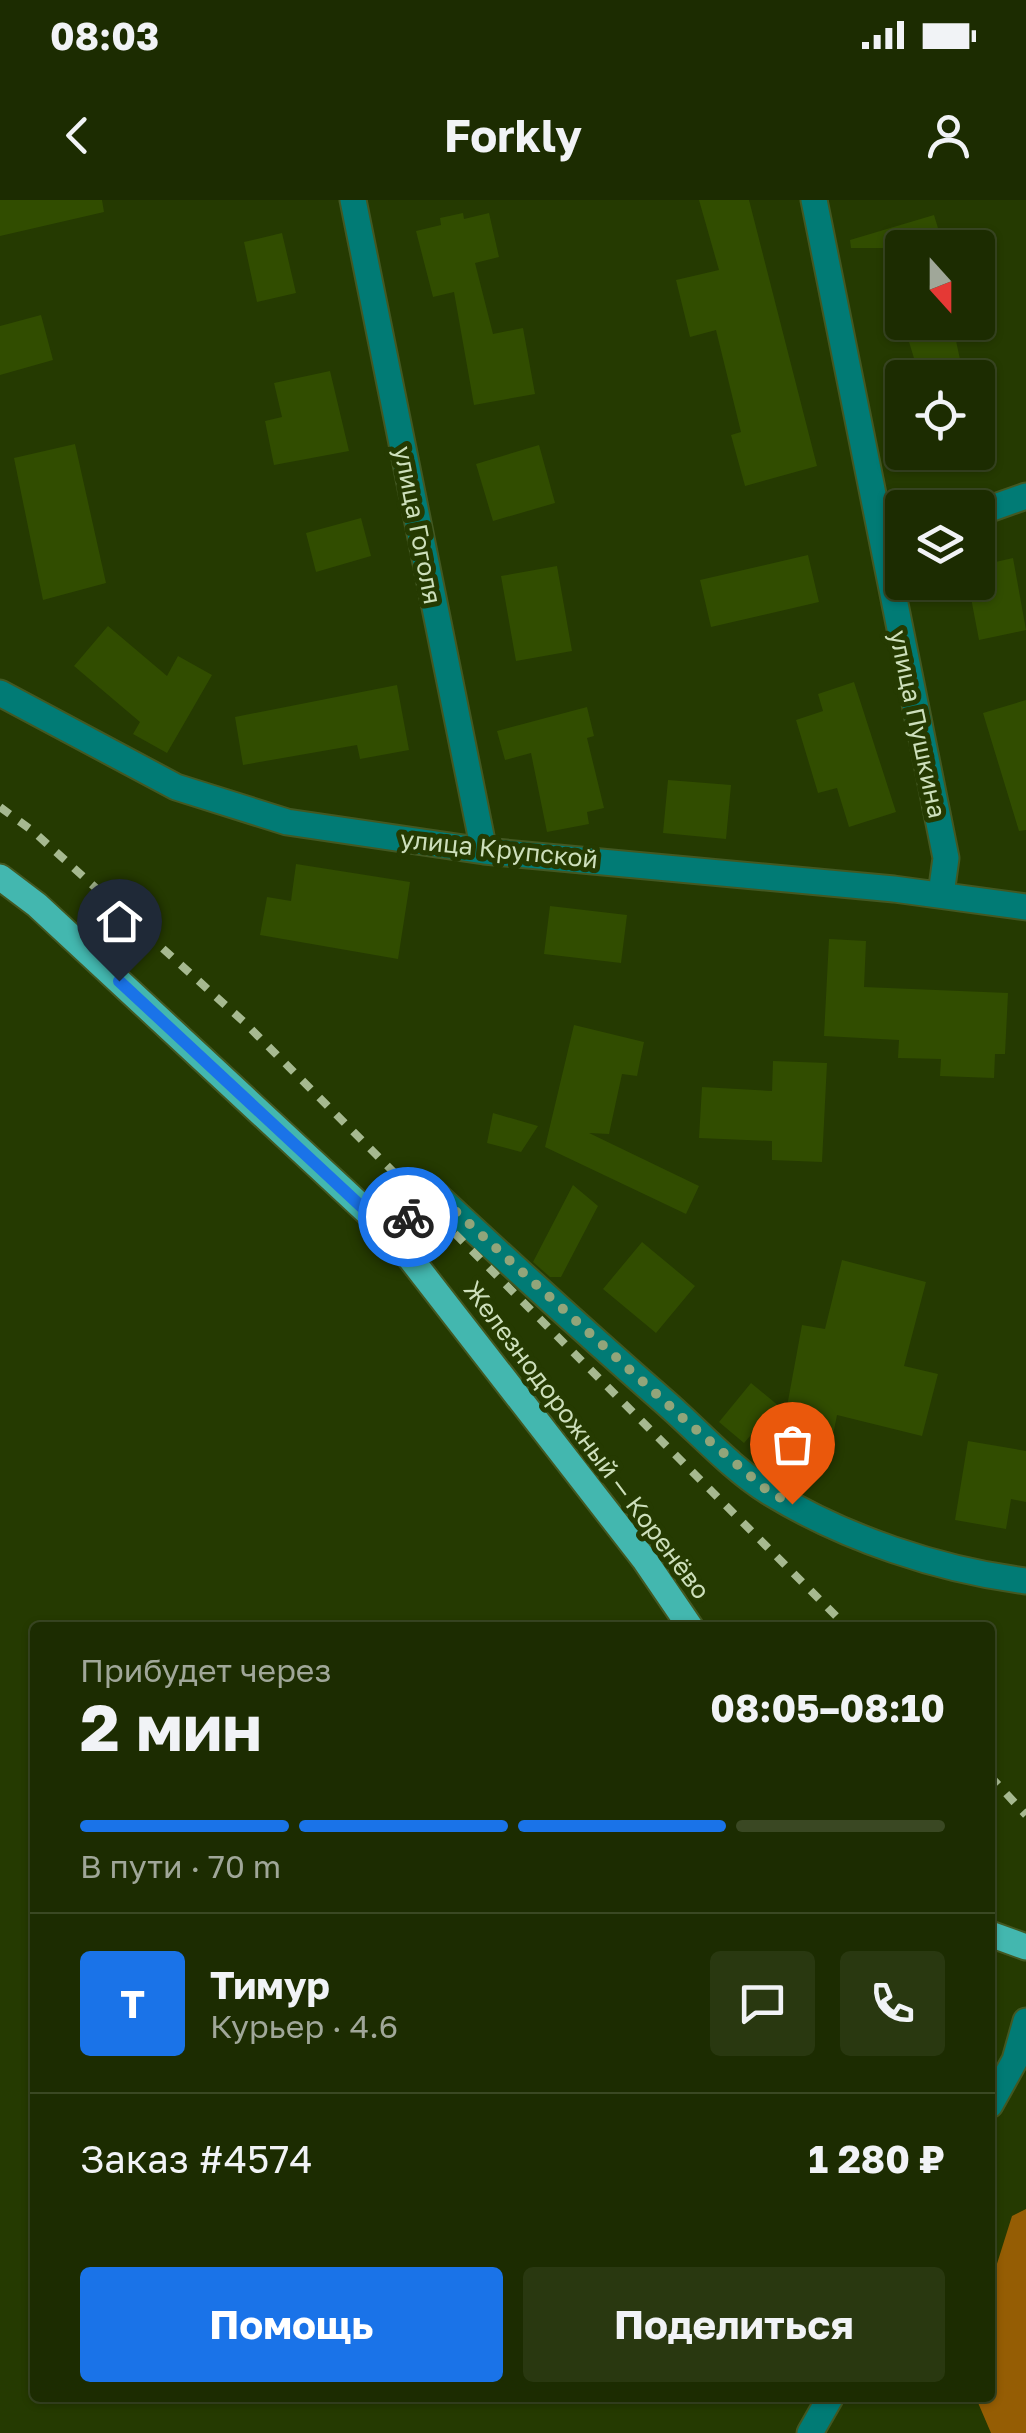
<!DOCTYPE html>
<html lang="ru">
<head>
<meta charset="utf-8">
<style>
  :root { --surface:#1c2c01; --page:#293810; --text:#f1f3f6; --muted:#a0a799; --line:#3a4823; --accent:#1a73e8 }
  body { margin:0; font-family:"Golos Text",sans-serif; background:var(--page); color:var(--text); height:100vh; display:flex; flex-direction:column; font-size:38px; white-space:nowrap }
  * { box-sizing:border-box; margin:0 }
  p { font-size:32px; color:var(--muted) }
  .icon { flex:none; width:55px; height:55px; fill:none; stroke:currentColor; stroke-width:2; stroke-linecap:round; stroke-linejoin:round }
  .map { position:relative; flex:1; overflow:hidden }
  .side { position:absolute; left:30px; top:1422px; width:965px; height:780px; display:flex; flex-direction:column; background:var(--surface); border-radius:10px; box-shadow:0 2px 8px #0004,0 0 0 2px var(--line) }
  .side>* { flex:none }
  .needle { width:65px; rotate:159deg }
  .buttons { position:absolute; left:885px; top:30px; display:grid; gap:20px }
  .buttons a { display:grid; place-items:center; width:110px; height:110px; border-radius:10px; background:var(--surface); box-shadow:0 2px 8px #0004,0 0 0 2px var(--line); font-size:50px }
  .pin { position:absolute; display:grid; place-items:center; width:85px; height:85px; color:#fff; margin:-102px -42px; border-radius:50% 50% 50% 0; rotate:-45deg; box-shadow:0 0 10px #0007 }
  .pin .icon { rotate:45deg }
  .courier { position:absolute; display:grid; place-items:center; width:100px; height:100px; margin:-50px; border:8px solid #1a73e8; border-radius:50%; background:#fff; color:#222; box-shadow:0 2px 12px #0007 }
  .overview em { font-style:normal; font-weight:700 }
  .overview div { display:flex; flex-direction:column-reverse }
  .overview { display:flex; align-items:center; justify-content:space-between; height:170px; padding:0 50px }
  h1 { font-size:65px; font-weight:700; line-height:75px }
  .bar { display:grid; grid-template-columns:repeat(4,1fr); gap:15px 10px; align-content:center; height:120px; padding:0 50px }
  .bar i { height:12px; border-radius:8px; background:var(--line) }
  .bar .active { background:var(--accent) }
  .bar p { grid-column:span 4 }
  .line { display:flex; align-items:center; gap:25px; padding:0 50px; border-top:2px solid var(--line) }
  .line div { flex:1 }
  .round { display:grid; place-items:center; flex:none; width:105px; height:105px; border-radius:10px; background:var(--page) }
  .cta { display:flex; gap:20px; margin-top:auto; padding:20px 50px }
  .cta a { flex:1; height:115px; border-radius:10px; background:var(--accent); color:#fff; font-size:40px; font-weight:700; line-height:115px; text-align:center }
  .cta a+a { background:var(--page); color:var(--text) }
  .status { display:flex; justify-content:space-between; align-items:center; height:70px; padding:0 50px; background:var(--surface); direction:ltr }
  .status svg { height:28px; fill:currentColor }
  header { display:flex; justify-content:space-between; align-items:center; height:130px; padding:0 50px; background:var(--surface); font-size:45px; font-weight:700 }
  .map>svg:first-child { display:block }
  .forest { fill:#955d04 }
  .building { fill:#314d00 }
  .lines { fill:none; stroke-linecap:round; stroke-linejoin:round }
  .minor-casing { stroke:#435822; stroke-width:29 }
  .major-casing { stroke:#435822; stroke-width:29 }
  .minor { stroke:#017b75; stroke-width:25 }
  .major { stroke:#43b7af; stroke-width:25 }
  .rail { stroke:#a6b990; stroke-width:8; stroke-dasharray:12 12; stroke-linecap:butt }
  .done { stroke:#92a57a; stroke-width:10; stroke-dasharray:0 18 }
  .route { stroke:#1a73e8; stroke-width:12 }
  .labels { text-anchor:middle; stroke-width:10; stroke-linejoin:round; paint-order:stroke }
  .street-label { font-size:25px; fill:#cddfbb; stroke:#253a01 }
</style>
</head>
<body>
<div class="status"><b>08:03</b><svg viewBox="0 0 49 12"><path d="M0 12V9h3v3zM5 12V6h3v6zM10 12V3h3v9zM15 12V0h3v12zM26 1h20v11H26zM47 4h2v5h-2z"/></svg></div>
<header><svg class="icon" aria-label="back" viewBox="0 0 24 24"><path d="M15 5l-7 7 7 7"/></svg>Forkly<svg class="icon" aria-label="person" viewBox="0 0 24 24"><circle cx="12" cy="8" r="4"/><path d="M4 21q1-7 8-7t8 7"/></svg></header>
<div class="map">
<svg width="1026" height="2233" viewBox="0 0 1026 2233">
  <rect width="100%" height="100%" fill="#253a01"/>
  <!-- forest -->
  <path class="forest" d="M1026,2009V2233H991L976,2198H990V2086L1012,2016Z"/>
  <!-- building -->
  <path class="building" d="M0,0H102L104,12L0,36Z
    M699,0H749L817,266L745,286L731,235L741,232L716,130L690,137L676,80L719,70Z
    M463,13L464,19L489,13L499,57L475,63L493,134L523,128L535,194L474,205L454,92L433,97L416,31L441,25L440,18Z
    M934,15L944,48H851L850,40Z
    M282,33L296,93L257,102L244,42Z
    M41,115L53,160L0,175V126Z
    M903,122H952L964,178H920Z
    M330,171L349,251L274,265L265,221L282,217L274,183Z
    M75,244L106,383L43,400L14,258Z
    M539,245L555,303L493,321L476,264Z
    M361,318L371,356L316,372L306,333Z
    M808,355L819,402L711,427L700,380Z
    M1013,358L1026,430L979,440L968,382H978V366Z
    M557,366L572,451L516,461L501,376Z
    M108,426L167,476L178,456L212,475L167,553L133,534L140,522L74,466Z
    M854,482L896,612L849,627L837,588L818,593L796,520L823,511L818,494Z
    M397,485L409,550L360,559L357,545L243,565L235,517Z
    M1026,500V630L1019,631L983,513Z
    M587,507L594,536L587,538L604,608L587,612L589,624L547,632L531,553L505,560L497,531Z
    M668,580L731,585L726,639L663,633Z
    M296,664L410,682L398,759L260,735L267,697L291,701Z
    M550,706L627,715L621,763L544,754Z
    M829,739L866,741L864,787L1008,793L1005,854H995L994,878L940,876L941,859L898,858L899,840L824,836Z
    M574,825L644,842L637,876L622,874L609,934L589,933L699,986L686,1014L545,947Z
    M773,861L827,863L822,962L772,960V941L699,938L702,887L772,891Z
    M493,913L538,926L521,952L487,943Z
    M573,985L598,1006L561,1077H550L533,1062Z
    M642,1042L695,1086L656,1133L603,1089Z
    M842,1060L926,1082L904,1166L938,1174L922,1236L837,1215L832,1240L757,1228L744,1243L719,1222L751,1183L786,1212L802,1125L825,1129Z
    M968,1241L1026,1251V1302L1011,1299L1006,1329L955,1320Z"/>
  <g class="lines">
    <!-- minor casing -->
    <g class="minor-casing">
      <path id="minor" d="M353,0L484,651
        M814,0L946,658L941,694
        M978,313L1026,296
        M0,493L176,587L287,622L484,651L894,689L1026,707
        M393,1036L430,989C507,1061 586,1133 666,1203C699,1232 732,1269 769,1292C844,1338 939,1370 1026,1381
        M990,1905L1015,1860L1026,1821
        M810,2233L830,2198"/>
    </g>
    <!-- major casing -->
    <g class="major-casing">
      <path id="major" d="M0,677L37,705L393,1036L644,1359L691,1428
        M990,1734L1026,1747"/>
    </g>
    <!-- minor -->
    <use href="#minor" class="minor"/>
    <!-- major -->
    <use href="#major" class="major"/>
    <!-- rail -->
    <path class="rail" d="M0,607L34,632L244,822L848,1428
      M990,1576L1026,1615"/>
  </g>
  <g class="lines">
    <!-- done -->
    <path class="done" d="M408,1017L430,988L685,1220L768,1291L792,1304"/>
    <!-- route -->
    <path class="route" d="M119,781L393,1036L408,1017"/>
  </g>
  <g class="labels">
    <!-- street labels -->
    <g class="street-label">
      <text transform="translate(418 325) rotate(79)" y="9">улица Гоголя</text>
      <text transform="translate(918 524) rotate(78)" y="9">улица Пушкина</text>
      <text transform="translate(499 649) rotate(6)" y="9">улица Крупской</text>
      <text transform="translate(587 1240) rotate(53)" y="9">Железнодорожный — Коренёво</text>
    </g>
  </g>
</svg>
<div class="buttons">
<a><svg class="needle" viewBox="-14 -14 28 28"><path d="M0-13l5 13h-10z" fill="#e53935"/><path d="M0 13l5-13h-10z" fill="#a0a799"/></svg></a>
<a><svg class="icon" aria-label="locate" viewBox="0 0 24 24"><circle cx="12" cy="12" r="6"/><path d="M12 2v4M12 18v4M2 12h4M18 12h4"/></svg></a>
<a><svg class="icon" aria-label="layers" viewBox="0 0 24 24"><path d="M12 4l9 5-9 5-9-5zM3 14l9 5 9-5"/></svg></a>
</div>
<div class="pin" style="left:792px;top:1304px;background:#ea580c"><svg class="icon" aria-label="bag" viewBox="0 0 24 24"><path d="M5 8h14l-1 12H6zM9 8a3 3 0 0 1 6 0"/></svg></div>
<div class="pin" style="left:119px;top:781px;background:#1f2937"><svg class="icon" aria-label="home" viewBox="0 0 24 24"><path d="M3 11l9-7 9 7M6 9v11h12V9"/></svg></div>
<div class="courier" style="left:408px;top:1017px"><svg class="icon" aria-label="bike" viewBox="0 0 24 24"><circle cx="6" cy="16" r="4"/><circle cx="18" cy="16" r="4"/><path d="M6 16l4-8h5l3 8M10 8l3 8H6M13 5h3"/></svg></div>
<section class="side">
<div class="overview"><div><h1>2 мин</h1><p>Прибудет через</p></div><em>08:05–08:10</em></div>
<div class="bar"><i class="active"></i><i class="active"></i><i class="active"></i><i></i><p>В пути · 70 m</p></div>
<div class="line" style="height:180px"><b class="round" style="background:var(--accent);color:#fff">Т</b><div><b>Тимур</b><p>Курьер · 4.6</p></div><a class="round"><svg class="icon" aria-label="chat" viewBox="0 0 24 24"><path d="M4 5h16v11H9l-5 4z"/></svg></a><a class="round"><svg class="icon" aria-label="phone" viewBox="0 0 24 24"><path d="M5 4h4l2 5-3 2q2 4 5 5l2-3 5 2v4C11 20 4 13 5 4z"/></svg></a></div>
<div class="line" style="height:130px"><div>Заказ #4574</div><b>1 280 ₽</b></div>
<div class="cta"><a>Помощь</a><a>Поделиться</a></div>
</section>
</div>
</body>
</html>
